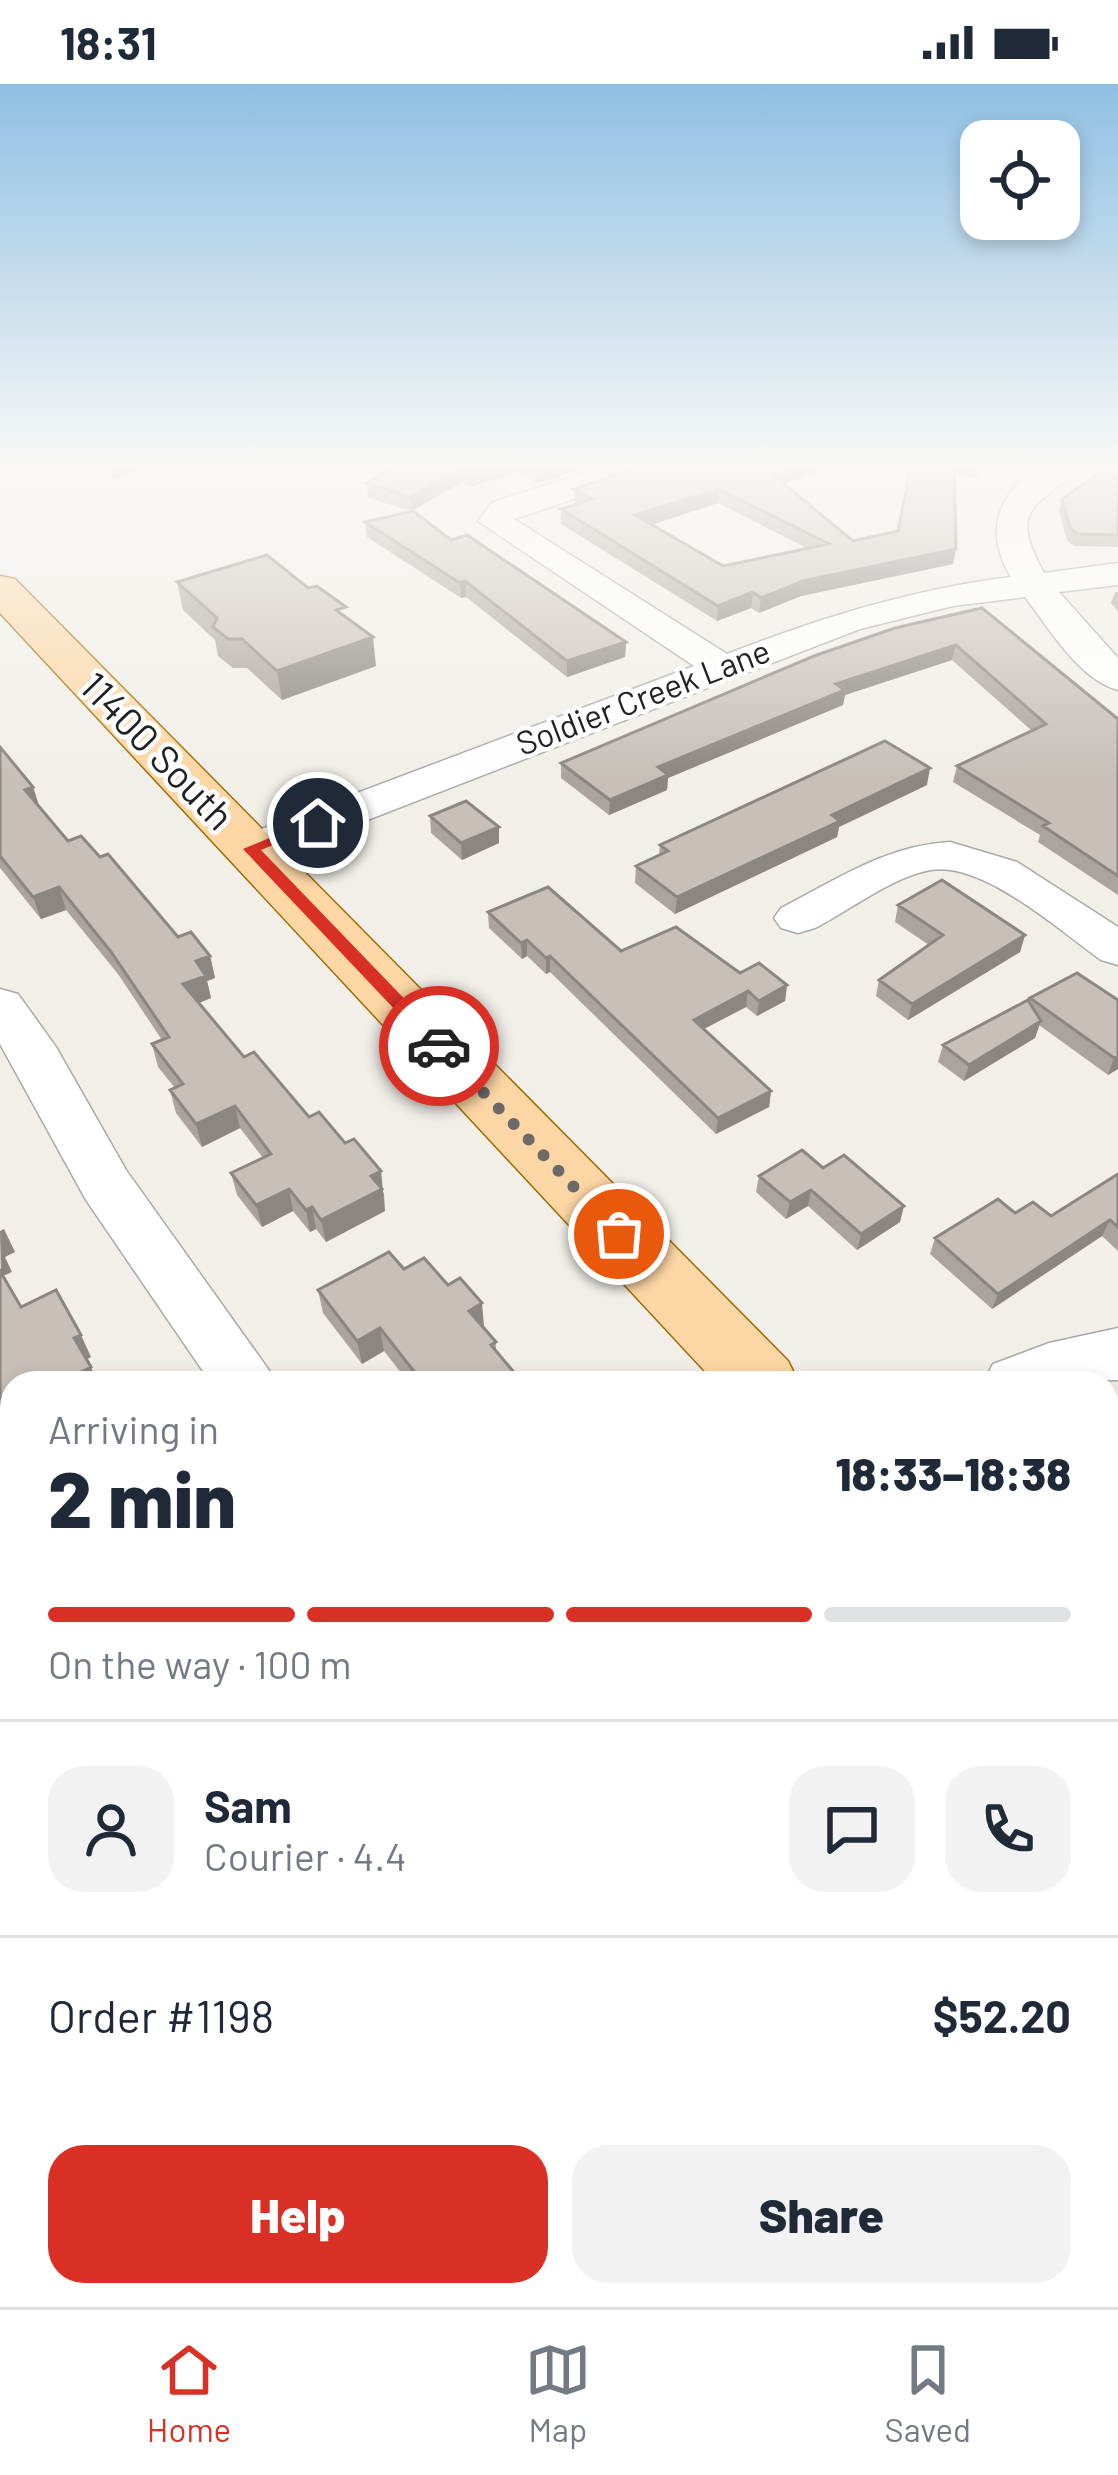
<!DOCTYPE html>
<html lang="en">
<head>
<meta charset="utf-8">
<style>
  :root { --surface:#fff; --page:#f2f2f3; --text:#1f2937; --muted:#747a83; --line:#e0e1e3; --accent:#d93025 }
  body { margin:0; font-family:Barlow,sans-serif; background:var(--page); color:var(--text); height:100vh; display:flex; flex-direction:column; font-size:45px; white-space:nowrap }
  * { box-sizing:border-box; margin:0 }
  p { font-size:39px; color:var(--muted) }
  .icon { flex:none; width:66px; height:66px; fill:none; stroke:currentColor; stroke-width:2; stroke-linecap:round; stroke-linejoin:round }
  .map { position:relative; flex:1; overflow:hidden }
  .sheet { position:absolute; left:0px; top:1287px; width:1119px; height:936px; display:flex; flex-direction:column; background:var(--surface); border-radius:36px 36px 0 0; box-shadow:0 6px 18px #0003 }
  .sheet>* { flex:none }
  .buttons { position:absolute; left:960px; top:36px; display:grid; gap:24px }
  .buttons a { display:grid; place-items:center; width:120px; height:120px; border-radius:24px; background:var(--surface); box-shadow:0 6px 18px #0003; font-size:60px }
  .pin { position:absolute; display:grid; place-items:center; width:102px; height:102px; color:#fff; margin:-51px; border:6px solid #fff; border-radius:50%; box-shadow:0 3px 12px #0007 }
  .courier { position:absolute; display:grid; place-items:center; width:120px; height:120px; margin:-60px; border:9px solid #d93025; border-radius:50%; background:#fff; color:#222; box-shadow:0 3px 15px #0007 }
  .summary em { font-style:normal; font-weight:800 }
  .summary div { display:flex; flex-direction:column-reverse }
  .summary { display:flex; align-items:center; justify-content:space-between; height:204px; padding:0 48px }
  h1 { font-size:78px; font-weight:800; line-height:90px }
  .bar { display:grid; grid-template-columns:repeat(4,1fr); gap:18px 12px; align-content:center; height:144px; padding:0 48px }
  .bar i { height:15px; border-radius:9px; background:var(--line) }
  .bar .on { background:var(--accent) }
  .bar p { grid-column:span 4 }
  .line { display:flex; align-items:center; gap:30px; padding:0 48px; border-top:3px solid var(--line) }
  .line div { flex:1 }
  .round { display:grid; place-items:center; flex:none; width:126px; height:126px; border-radius:36px; background:var(--page) }
  .cta { display:flex; gap:24px; margin-top:auto; padding:24px 48px }
  .cta a { flex:1; height:138px; border-radius:36px; background:var(--accent); color:#fff; font-size:48px; font-weight:800; line-height:138px; text-align:center }
  .cta a+a { background:var(--page); color:var(--text) }
  .status { display:flex; justify-content:space-between; align-items:center; height:84px; padding:0 60px; background:var(--surface); direction:ltr }
  .status svg { height:33px; fill:currentColor }
  .dock { display:flex; justify-content:space-around; align-items:center; height:168px; border-top:3px solid var(--line); background:var(--surface); font-size:33px; color:var(--muted) }
  .dock a { display:grid; justify-items:center; gap:6px }
  .dock .on { color:var(--accent) }
  .map>svg:first-child { display:block }
  .lines { fill:none; stroke-linecap:round; stroke-linejoin:round }
  .minor-casing { stroke:#a9a9a9; stroke-width:3 }
  .major-casing { stroke:#a06b00; stroke-width:3 }
  .minor { fill:#fff; fill-rule:evenodd }
  .major { fill:#fcd6a4; fill-rule:evenodd }
  .wall { fill:#aba49e; fill-rule:evenodd }
  .shaded-wall { fill:#8b8681 }
  .building { fill:#c7bfb8; stroke:#8b8681; stroke-width:3; fill-rule:evenodd }
  .route { fill:#d93025 }
  .done { stroke:#6b6a68; stroke-width:12; stroke-dasharray:0 21.6 }
  .labels { text-anchor:middle; stroke-width:9; stroke-linejoin:round; paint-order:stroke }
  .far-street-label { font-size:33px; fill:#222; stroke:#fff }
  .street-label { font-size:39px; fill:#222; stroke:#fff }
</style>
</head>
<body>
<div class="status"><b>18:31</b><svg viewBox="0 0 49 12"><path d="M0 12V9h3v3zM5 12V6h3v6zM10 12V3h3v9zM15 12V0h3v12zM26 1h20v11H26zM47 4h2v5h-2z"/></svg></div>
<div class="map">
<svg width="1118" height="2223" viewBox="0 0 1118 2223">
  <rect width="100%" height="100%" fill="#f2efe9"/>
  <g class="lines">
    <!-- minor casing -->
    <g class="minor-casing">
      <path id="minor" d="M607,382H657L652,389L514,435L727,570C820,534 912,505 1011,493C984,449 997,409 1040,382H1079C1044,424 1004,418 1044,489L1118,479V501L1059,508L1118,574V606C1079,596 1048,543 1025,513L953,522L860,545L267,775L251,778L235,775L229,765L235,755L694,582L478,437L493,418Z
        M950,758L1017,778L1118,843V881L1101,876C1060,847 984,778 931,786C891,793 851,826 815,844L798,849L781,844L774,834L781,824C836,796 887,761 950,758Z
        M0,905L18,910L56,963L126,1086L278,1299H211L86,1116L0,960Z
        M1118,1244V1296L983,1299L993,1280L1049,1259Z
        M12,1924V2011L0,2015V1929Z"/>
    </g>
    <!-- major casing -->
    <g class="major-casing">
      <path id="major" d="M0,492L15,495L788,1277L799,1299H716L0,529Z
        M1107,1606L1118,1611V1705L1107,1701Z"/>
    </g>
    <!-- minor -->
    <use href="#minor" class="minor"/>
    <!-- major -->
    <use href="#major" class="major"/>
  </g>
  <!-- wall -->
  <path class="wall" d="M99,382H149L150,384L113,394Z
    M396,382H591L537,399L517,388L470,403L462,398L412,427L451,456L626,558L625,573L567,593L466,513L461,514L367,453L365,438L411,427L368,414L367,399Z
    M911,382H985L975,394L954,389L953,480L801,512L759,529L751,524L717,537L561,440V425L575,420L574,405L784,400L853,457L898,447ZM718,419L807,464L723,482L651,441Z
    M1118,382V463L1074,462L1067,456L1059,427L1062,415Z
    M177,498L347,534L376,582L282,616L247,584H233L218,572L215,556L183,526Z
    M1115,508H1118V527L1111,519Z
    M982,524L1118,635V811L1038,758L1040,751L953,698L957,682L1032,647L952,576L845,611L843,621L668,694L667,706L609,731L561,694V679Z
    M0,663L33,703L39,722L68,757L100,773L178,853L210,872L215,894L207,897L211,914L199,919L244,973L309,1033L384,1109L385,1127L326,1158L316,1145L310,1148L293,1127L262,1143L237,1111L231,1089L263,1074L240,1044L202,1063L176,1029L170,1006L175,1004L158,983L152,960L162,956L118,890L66,826L41,835L0,784Z
    M927,701L839,743L837,753L675,830L635,799L636,782L659,771L660,761Z
    M430,732L499,759L462,776L431,749Z
    M898,821L1025,851L1020,868L908,936L876,912L879,896L929,861L895,838Z
    M488,828L621,867L740,889L787,901L785,917L757,932L746,923L704,945L771,1007L769,1023L716,1050L550,888L546,890L527,872L522,875L489,844Z
    M1030,914L1118,916V985L1108,991L1039,941L1035,954L964,997L938,978L943,961L1029,918Z
    M823,1084L900,1138L857,1166L808,1122L786,1135L756,1108L759,1092Z
    M1118,1090V1167L1102,1152L992,1225L930,1170L935,1154L1015,1129L1051,1132Z
    M404,1185L484,1242L496,1258V1268L523,1299H409L384,1267L362,1280L323,1229L318,1206Z
    M751,2211H903L892,2223H759Z
    M950,2211H1107L1104,2223H949L945,2217Z"/>
  <!-- shaded-wall -->
  <path class="shaded-wall" d="M111,382H149L150,384L113,394Z
    M488,382H516L517,388L470,403L469,388Z
    M546,382H591L537,399V385Z
    M795,382H832L771,405L773,391Z
    M977,382H985L975,394Z
    M462,384V398L411,427L410,413Z
    M719,405L718,419L635,446V431Z
    M956,465L953,480L801,512L759,529L761,514L803,497Z
    M465,497L466,513L461,514L460,499Z
    M753,508L751,524L717,537L718,522Z
    M373,553L376,582L282,616L277,587Z
    M626,558L625,573L567,593V577Z
    M956,561L952,576L845,611L843,621L668,694L667,706L609,731L610,716L658,683L836,600Z
    M930,684L927,701L839,743L837,753L675,830L677,813L832,731Z
    M33,703L40,725L25,706Z
    M499,743V759L462,776L461,759Z
    M59,803L66,826L41,835L33,813Z
    M1025,851L1020,868L908,936L912,920Z
    M527,856V872L522,875L521,859Z
    M210,872L215,894L207,897L211,914L189,923L183,900L196,877Z
    M550,872V888L546,890V874Z
    M787,901L785,917L757,932L759,917Z
    M748,907L746,923L692,951L694,936Z
    M1041,937L1035,954L964,997L969,981Z
    M1118,972V985L1108,991L1114,974Z
    M771,1007L769,1023L716,1050L718,1034Z
    M235,1022L240,1044L202,1063L196,1040Z
    M381,1087L385,1127L326,1158L321,1136L371,1092Z
    M289,1105L293,1127L262,1143L256,1121Z
    M811,1106L808,1122L786,1135L790,1118Z
    M904,1122L900,1138L857,1166L861,1150Z
    M312,1123L316,1145L310,1148L306,1126Z
    M1110,1136L1102,1152L992,1225L998,1210Z
    M4,1145L15,1168L5,1173L12,1188L1,1193L0,1147Z
    M482,1219L484,1242L471,1250L469,1227Z
    M380,1244L384,1267L362,1280L357,1257Z
    M81,1251L91,1273L84,1277L74,1254Z
    M91,1283L98,1299H67L65,1296Z
    M440,1291L441,1299H426Z
    M12,1323V1351L0,1357V1329Z
    M192,2211H211L190,2223H170Z"/>
  <!-- building -->
  <path class="building" d="M396,382H488L469,388L462,384L410,413L367,399Z
    M644,382H795L773,391L853,457L898,447L911,382H954L956,465L803,497L761,514L753,508L718,522L561,425L592,415L574,405ZM719,405L829,460L723,482L635,431Z
    M1110,382H1118V451L1077,450L1070,444L1062,415Z
    M413,427L451,456L467,451L626,558L567,577L465,497L460,499L365,438Z
    M267,471L308,504L317,502L346,523L336,526L373,553L277,587L242,555H228L213,543L217,534L177,498Z
    M982,524L1118,635V792L1043,742L1049,739L957,682L1046,640L956,561L836,600L845,606L658,683L668,691L610,716L561,679L814,572L895,544Z
    M885,657L930,684L832,731L840,737L677,813L636,782L668,767L660,761Z
    M0,663L33,703L25,706L68,757L81,752L100,773L108,770L178,853L191,848L210,872L196,877L206,892L183,900L244,973L254,968L309,1033L319,1028L345,1059L354,1055L381,1087L371,1092L382,1105L321,1136L312,1123L306,1126L289,1105L256,1121L231,1089L271,1070L235,1022L196,1040L170,1006L183,1000L152,960L169,953L111,868L59,803L33,813L0,772Z
    M466,717L499,743L461,759L430,732Z
    M942,796L1025,851L912,920L879,896L943,851L898,821Z
    M548,803L621,867L676,843L740,889L759,879L787,901L759,917L748,907L694,936L771,1007L718,1034L550,872L546,874L527,856L521,859L488,828Z
    M1077,889L1118,916V972L1114,974L1030,914Z
    M1028,916L1041,937L969,981L943,961Z
    M802,1066L823,1084L844,1071L904,1122L861,1150L811,1106L790,1118L759,1092Z
    M1118,1090V1143L1110,1136L998,1210L935,1154L998,1115L1015,1129L1033,1118L1051,1132Z
    M389,1168L404,1185L424,1174L448,1201L460,1194L482,1219L469,1227L496,1258L491,1261L523,1299H447L440,1291L423,1299L380,1244L357,1257L318,1206Z
    M0,1187L21,1223L56,1206L81,1251L74,1254L91,1283L65,1296L67,1299H12V1323L0,1329Z
    M12,2141V2211H192L170,2223H0V2148Z
    M760,2211H903L892,2223H768Z
    M956,2211H1107L1111,2216L1104,2223H960L953,2214Z"/>
  <!-- sky -->
  <linearGradient id="sky" x2="0" y2="1"><stop stop-color="#8fc0e4"/><stop offset="0.55" stop-color="#f9f8f5"/><stop offset="1" stop-color="#f9f8f5" stop-opacity="0"/></linearGradient>
  <rect width="1118" height="694" fill="url(#sky)"/>
  <!-- route -->
  <path class="route" d="M312,736L325,739L261,766L446,958V966H433L243,765Z"/>
  <g class="lines">
    <!-- done -->
    <path class="done" d="M439,962L619,1150"/>
  </g>
  <g class="labels">
    <!-- far-street labels -->
    <g class="far-street-label">
      <text transform="translate(643 613) rotate(-21)" y="12">Soldier Creek Lane</text>
    </g>
    <!-- street labels -->
    <g class="street-label">
      <text transform="translate(157 667) rotate(46)" y="14">11400 South</text>
    </g>
  </g>
</svg>
<div class="buttons">
<a><svg class="icon" aria-label="locate" viewBox="0 0 24 24"><circle cx="12" cy="12" r="6"/><path d="M12 2v4M12 18v4M2 12h4M18 12h4"/></svg></a>
</div>
<div class="pin" style="left:619px;top:1150px;background:#ea580c"><svg class="icon" aria-label="bag" viewBox="0 0 24 24"><path d="M5 8h14l-1 12H6zM9 8a3 3 0 0 1 6 0"/></svg></div>
<div class="pin" style="left:318px;top:739px;background:#1f2937"><svg class="icon" aria-label="home" viewBox="0 0 24 24"><path d="M3 11l9-7 9 7M6 9v11h12V9"/></svg></div>
<div class="courier" style="left:439px;top:962px"><svg class="icon" aria-label="car" viewBox="0 0 24 24"><path d="M5 17H2v-5l4-1 3-4h7l3 4 3 1v5h-3M9 17h6M6 11h13"/><circle cx="7" cy="17" r="2"/><circle cx="17" cy="17" r="2"/></svg></div>
<section class="sheet">
<div class="summary"><div><h1>2 min</h1><p>Arriving in</p></div><em>18:33–18:38</em></div>
<div class="bar"><i class="on"></i><i class="on"></i><i class="on"></i><i></i><p>On the way · 100 m</p></div>
<div class="line" style="height:216px"><a class="round"><svg class="icon" aria-label="person" viewBox="0 0 24 24"><circle cx="12" cy="8" r="4"/><path d="M4 21q1-7 8-7t8 7"/></svg></a><div><b>Sam</b><p>Courier · 4.4</p></div><a class="round"><svg class="icon" aria-label="chat" viewBox="0 0 24 24"><path d="M4 5h16v11H9l-5 4z"/></svg></a><a class="round"><svg class="icon" aria-label="phone" viewBox="0 0 24 24"><path d="M5 4h4l2 5-3 2q2 4 5 5l2-3 5 2v4C11 20 4 13 5 4z"/></svg></a></div>
<div class="line" style="height:156px"><div>Order #1198</div><b>$52.20</b></div>
<div class="cta"><a>Help</a><a>Share</a></div>
</section>
</div>
<nav class="dock">
<a class="on"><svg class="icon" aria-label="home" viewBox="0 0 24 24"><path d="M3 11l9-7 9 7M6 9v11h12V9"/></svg>Home</a>
<a><svg class="icon" aria-label="map" viewBox="0 0 24 24"><path d="M3 6l6-2 6 2 6-2v14l-6 2-6-2-6 2zM9 4v14M15 6v14"/></svg>Map</a>
<a><svg class="icon" aria-label="saved" viewBox="0 0 24 24"><path d="M7 4h10v16l-5-4-5 4z"/></svg>Saved</a>
</nav>
</body>
</html>
